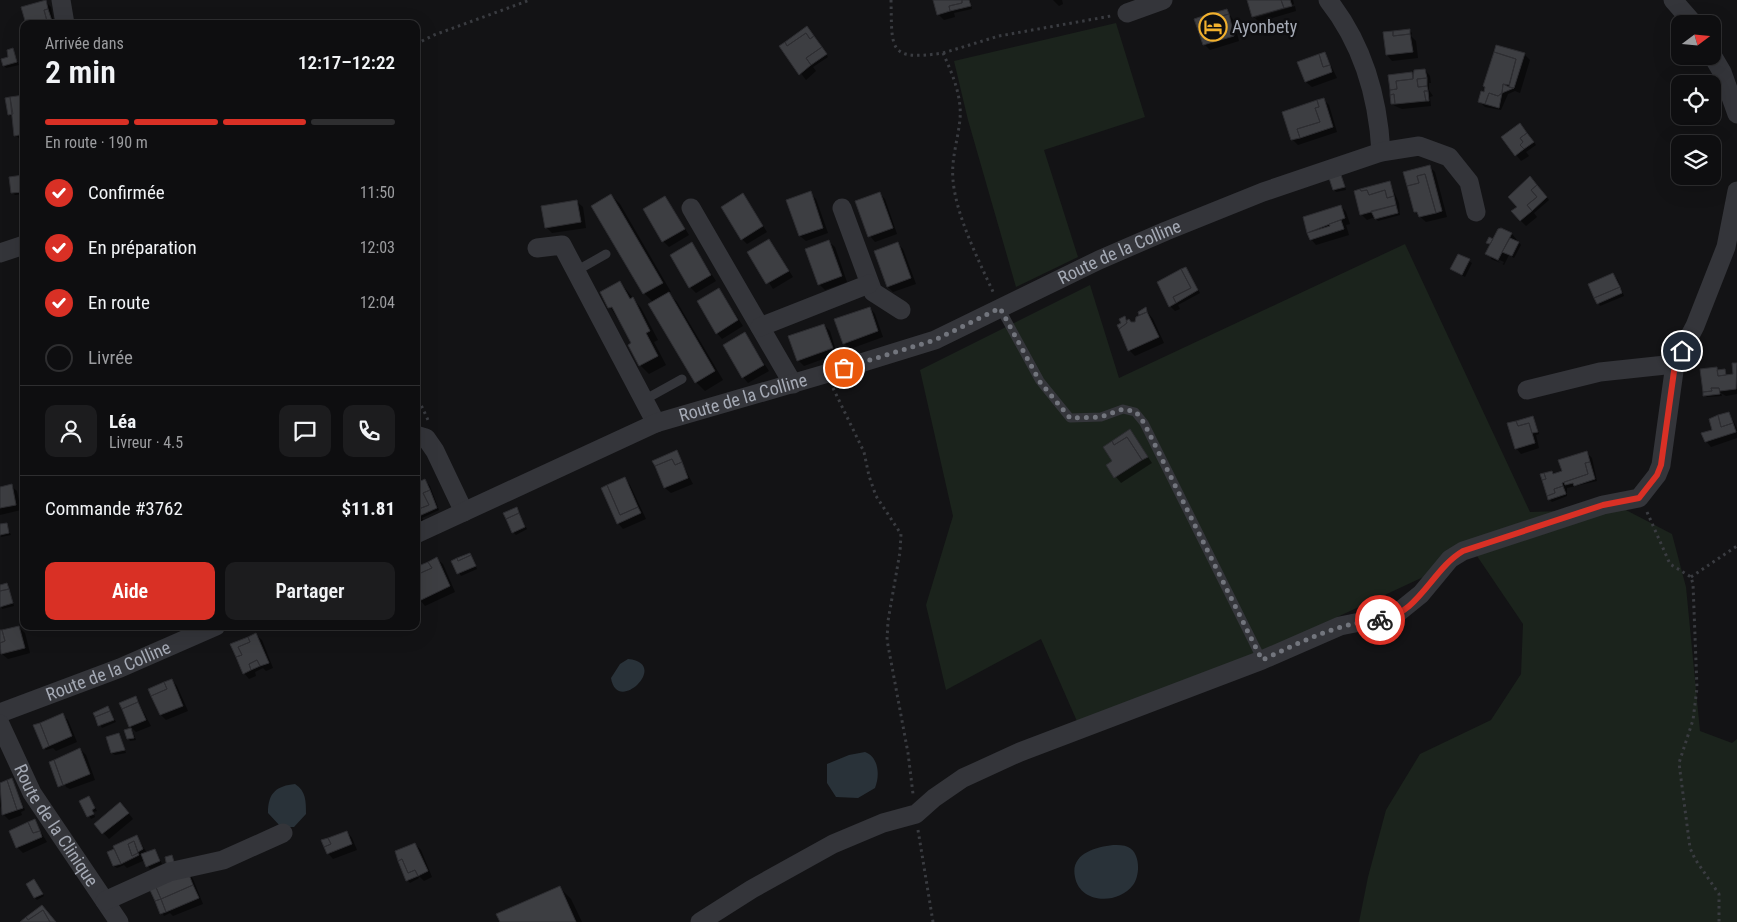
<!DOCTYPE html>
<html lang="fr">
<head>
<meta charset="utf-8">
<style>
  :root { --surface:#0e0e10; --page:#1c1c1e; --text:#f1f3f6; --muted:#9b9c9f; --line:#2e2e30; --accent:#d93025 }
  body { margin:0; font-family:"Roboto Condensed",sans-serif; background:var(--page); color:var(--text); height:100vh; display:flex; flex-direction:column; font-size:19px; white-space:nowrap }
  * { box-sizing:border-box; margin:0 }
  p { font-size:16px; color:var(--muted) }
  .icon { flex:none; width:28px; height:28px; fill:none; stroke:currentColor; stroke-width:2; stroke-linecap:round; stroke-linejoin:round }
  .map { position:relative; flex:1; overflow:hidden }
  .drawer { position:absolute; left:20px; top:20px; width:400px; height:610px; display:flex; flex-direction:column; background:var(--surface); border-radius:10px; box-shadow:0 5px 20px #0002,0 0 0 1px var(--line) }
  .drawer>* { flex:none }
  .needle { width:32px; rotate:74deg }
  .controls { position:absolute; left:1671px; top:15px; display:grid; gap:10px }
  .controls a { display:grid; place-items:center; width:50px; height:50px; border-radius:10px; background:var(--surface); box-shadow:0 5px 20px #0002,0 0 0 1px var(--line); font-size:25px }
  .pin { position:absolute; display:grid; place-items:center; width:42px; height:42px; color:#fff; margin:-21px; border:2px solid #fff; border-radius:50%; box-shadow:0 1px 5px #0007 }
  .courier { position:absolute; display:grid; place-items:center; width:50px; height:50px; margin:-25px; border:4px solid #d93025; border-radius:50%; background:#fff; color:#222; box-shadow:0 1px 6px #0007 }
  .overview em { font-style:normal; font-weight:600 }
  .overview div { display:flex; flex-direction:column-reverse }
  .overview { display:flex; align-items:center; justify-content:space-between; height:85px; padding:0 25px }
  h1 { font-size:32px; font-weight:600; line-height:38px }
  .bar { display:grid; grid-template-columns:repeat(4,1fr); gap:8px 5px; align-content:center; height:60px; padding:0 25px }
  .bar i { height:6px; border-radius:4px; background:var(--line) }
  .bar .on { background:var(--accent) }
  .bar p { grid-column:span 4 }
  .line { display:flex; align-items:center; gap:12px; padding:0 25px; border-top:1px solid var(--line) }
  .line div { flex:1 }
  .round { display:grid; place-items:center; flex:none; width:52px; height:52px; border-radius:10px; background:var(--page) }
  ol { padding:0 25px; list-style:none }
  li { display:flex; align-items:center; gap:15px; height:55px }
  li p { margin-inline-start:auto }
  li .icon { padding:5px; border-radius:50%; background:var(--accent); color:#fff; stroke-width:4 }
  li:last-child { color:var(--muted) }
  li i { width:28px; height:28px; border:2px solid var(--line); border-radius:50% }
  .cta { display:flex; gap:10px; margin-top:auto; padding:10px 25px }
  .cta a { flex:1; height:58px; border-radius:10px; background:var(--accent); color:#fff; font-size:20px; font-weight:600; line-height:58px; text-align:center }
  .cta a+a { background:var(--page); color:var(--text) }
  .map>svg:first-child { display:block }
  .green { fill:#1b231c }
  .water { fill:#293239 }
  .shadow { fill:#0007; fill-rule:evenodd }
  .building { fill:#3d3e42; stroke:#2d2d31 }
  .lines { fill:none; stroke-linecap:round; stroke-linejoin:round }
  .path { stroke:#3a3c41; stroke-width:3; stroke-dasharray:2.5 4; stroke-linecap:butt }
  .service { stroke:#34353a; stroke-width:9 }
  .minor { stroke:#34353a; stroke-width:19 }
  .done { stroke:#72757d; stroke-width:5; stroke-dasharray:0 9 }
  .route { stroke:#d93025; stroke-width:6 }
  .labels { text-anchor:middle; stroke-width:5; stroke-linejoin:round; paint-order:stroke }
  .poi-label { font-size:18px; fill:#a5aab5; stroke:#0e0e10; text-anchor:start }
  .street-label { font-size:18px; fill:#a5aab5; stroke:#0e0e10 }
</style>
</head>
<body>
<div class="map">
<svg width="1737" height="922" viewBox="0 0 1737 922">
  <rect width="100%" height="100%" fill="#131315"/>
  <!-- green -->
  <path class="green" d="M1116,23L1145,117L1044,150L1078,257L1016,287L968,120L954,61Z
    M1405,244L1530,512L1624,509L1672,534L1686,587L1700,731L1732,743L1737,739V922H1359L1368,877L1386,810L1420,754L1491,720L1521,674L1523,624L1475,553L1083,735L1041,639L946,690L926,605L953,516L920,370L1090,285L1119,378Z"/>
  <!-- water -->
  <path class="water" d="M628,659C671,663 617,716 611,678L620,664Z
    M865,752C879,757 880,776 875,788L858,798L836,797L827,783V764L849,755Z
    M295,784C306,791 306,801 306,814L294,827H281L268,813C268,792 277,786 295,784Z
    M1113,845C1118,845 1124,845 1128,847C1141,853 1140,876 1133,885C1118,905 1080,904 1075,877C1070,854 1095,847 1113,845Z"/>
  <!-- shadow -->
  <path class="shadow" d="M935,0H970L972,9L954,13L955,17L944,20L938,14Z
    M1053,0H1062L1063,4L1059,6Z
    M1249,0H1293L1294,4L1255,15V18L1295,6L1296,11L1259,22L1253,16Z
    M46,2L51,7L54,24H27Z
    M1227,11L1234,21L1239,41L1210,50L1204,44Z
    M1410,31L1412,33L1411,36L1416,41L1418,58L1392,61L1387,55Z
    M817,40L828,57L813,67L816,71L806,80L781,47Z
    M1497,47L1524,54L1530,60L1520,93L1515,91L1508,94L1501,110L1485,107L1479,101L1485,93Z
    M13,50L19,65L6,68L4,65Z
    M1325,53L1337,78L1312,87L1306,82Z
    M1425,70L1430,76L1431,83H1429V90L1433,96L1430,97L1431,106L1402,109L1395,106L1392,104L1412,74L1415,76Z
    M24,96V141H21L16,135L14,117L10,115Z
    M1323,99L1329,105L1337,132L1298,145L1292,139Z
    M1525,130L1536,145L1526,152L1529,156L1521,161L1502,137Z
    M1430,167L1435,172L1447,217L1426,222L1415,212Z
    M1341,176L1346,190L1336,192L1334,189Z
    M22,177L24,194L15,195L13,193Z
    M1530,177L1549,200L1534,213L1537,217L1526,226L1520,220L1519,207Z
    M1390,183L1399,203L1400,215L1378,221L1375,217L1367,220L1361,214Z
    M810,193L816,199L828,233L806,241L800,236L788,201Z
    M880,194L885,199L897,234L875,242L870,236Z
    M611,195L620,204L671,292L668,293L677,302L723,380L705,391L696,382L653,302L644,293L593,206Z
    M743,195L767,232L747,244L742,239Z
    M665,197L689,235L669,247L663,241Z
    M577,202L583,207L586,228L552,233L546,227Z
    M1341,206L1346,212L1350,224L1346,225L1349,235L1316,245L1311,239L1304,218Z
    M1501,229L1512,234L1521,245L1514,258L1509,255L1504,265L1486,254L1491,246L1488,243L1493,241ZM1491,256L1504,262L1503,264L1491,259Z
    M769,240L793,277L773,289L749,252Z
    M829,242L835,247L847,282L825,290L819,284Z
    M692,244L716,281L696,293L690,287Z
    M898,244L903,249L916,284L893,292L888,287Z
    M1458,255L1472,263L1465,277L1451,269Z
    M1186,268L1200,293L1178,305L1180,309L1175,311L1170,306Z
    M1613,274L1618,280L1624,296L1600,306L1590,284Z
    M620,282L641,308L658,340L654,342L666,365L649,374L640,365L633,344L601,292Z
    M719,289L743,326L722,339L717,333Z
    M870,308L875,314L883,337L850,349L844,343Z
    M1145,309L1153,319L1164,343L1135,356L1129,350L1120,325L1124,318L1134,325Z
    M824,325L830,331L837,354L804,366L798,360Z
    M745,334L769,371L748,383L743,377Z
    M1734,364H1737V394L1726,396L1721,393L1722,396L1707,397L1705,395L1717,368L1719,371L1725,370L1727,376L1735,375Z
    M1729,413L1737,428V438L1711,447L1706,441Z
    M1533,417L1539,434L1536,435L1539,448L1521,454L1516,448Z
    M1130,430L1152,463L1121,483L1107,466L1114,462Z
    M676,452L693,484L671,493L665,488L654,461Z
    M1586,452L1592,458L1597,481L1567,488V496L1552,502L1549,499L1551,472L1554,475L1563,472Z
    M625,479L630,485L646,519L623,529L618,523Z
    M424,480L430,486L439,510L422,518L424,521L416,525V484Z
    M11,486L17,491L21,510L0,515V489Z
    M516,509L527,529L516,535L513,532Z
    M6,524L11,535L1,537L0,526Z
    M470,554L477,569L461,576L453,561Z
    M437,559L443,564L455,592L425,606L420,600Z
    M7,585L14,606L2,609L0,587Z
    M19,627L25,633L30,653L8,659L2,654L0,632Z
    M256,635L262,640L273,668L266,671L263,668L255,672L256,676L249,679L244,673Z
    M172,680L177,686L188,711L166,720L161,715Z
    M136,698L151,726L136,732L130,726Z
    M108,708L116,722L102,728L94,713Z
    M62,715L68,720L77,742L56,751L53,748L46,750L44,748Z
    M132,729L136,740L130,741L125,731Z
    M119,735L126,753L115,755L112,753Z
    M80,749L86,755L95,780L70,789L66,787L56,763H54L62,788L51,763Z
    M12,780L25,810L21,812L22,815L9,820L3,814L0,805V784Z
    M89,798L97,811L93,812L95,817L91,819L81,802Z
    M126,810L133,819L109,839L95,824Z
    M34,821L47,842L23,853L17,847Z
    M347,832L352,838L357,850L333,859L328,853Z
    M137,837L147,853L155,850L157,853L162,864L150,869L145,860L127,868L124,865L117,868L114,866L109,852L114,850L118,854Z
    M415,844L421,850L432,877L424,881L417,874L419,878L410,883L407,880Z
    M188,873L193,879L203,904L173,916L170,913L164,916L151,888Z
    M34,881L44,896L37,900L35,898Z
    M559,887L571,899L582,922H501Z"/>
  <!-- building -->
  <path class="building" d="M46,0L48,9L44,10L47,21L26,24L21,7Z
    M933,0H962V3L949,6L950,11L937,15Z
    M962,0H969L971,6L950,11L949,6L962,3Z
    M1247,0H1281L1284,8L1252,17Z
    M1281,0H1290L1292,6L1284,8Z
    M48,9L53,24H36L47,21L44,10Z
    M1227,9L1229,14L1204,21L1203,16Z
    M1229,14L1234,36L1203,45L1198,30L1204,21Z
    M1203,16L1204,21L1198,30L1194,19Z
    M807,26L814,36L810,39L806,33L787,46L785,42Z
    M1410,29V34L1393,36V31Z
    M1393,31V36L1410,34L1413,52L1386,55L1383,32Z
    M806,33L810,39L814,36L822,47L806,58L811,65L799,75L779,46L785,42L787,46Z
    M1496,45L1525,53L1514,88L1509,87L1516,59L1494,52Z
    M822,47L827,54L811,65L806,58Z
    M13,48L17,62L3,66L1,59L8,57L7,50Z
    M1325,52L1330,65L1323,67L1319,54Z
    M1494,52L1516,59L1509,85L1503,84L1502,93L1498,96L1489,93L1485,104L1478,102L1481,91L1484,92L1485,87L1483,86Z
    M1319,54L1323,67L1330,65L1332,72L1305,82L1297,62Z
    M1425,69L1427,78L1417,79L1418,87L1427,86L1428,91H1424L1426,101L1395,104L1394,94L1390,95V90L1397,89L1396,81L1413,79L1414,70Z
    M1412,72L1413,79L1396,81L1397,89L1390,90L1388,75Z
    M1427,78V86L1418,87L1417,79Z
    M1503,84L1509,87L1514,88L1502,93Z
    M1424,91H1428L1429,101H1426Z
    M1489,93L1498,96L1502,93L1499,108L1485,104Z
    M1394,94L1395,104H1391L1390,95Z
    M24,95V134L14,136L10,97Z
    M10,97L13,114L8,115L5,98Z
    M1324,98L1333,127L1300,138L1297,129L1320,122L1315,108L1319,107L1317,100Z
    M1317,100L1319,107L1315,108L1320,122L1297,129L1300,138L1291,140L1282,112Z
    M1520,123L1527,133L1520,138L1523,142L1520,145L1524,149L1515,156L1501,137Z
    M1527,133L1534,142L1524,149L1520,145L1523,142L1520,138Z
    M1430,165L1442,211L1436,213L1425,174L1417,176L1419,183L1407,186L1403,172Z
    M1425,174L1436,213L1419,217L1417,212H1414L1407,186L1419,183L1417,176Z
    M23,175L24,192L11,193L9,177Z
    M1341,175L1345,187L1333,190L1329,178Z
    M1530,176L1537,185L1531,190L1537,197L1527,205L1532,211L1520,221L1511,211L1517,207L1508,197Z
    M1390,181L1394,196L1387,198L1385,190L1369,195L1367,190L1361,191L1360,189Z
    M1537,185L1547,197L1532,211L1527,205L1537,197L1531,190Z
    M1360,189L1361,191L1367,190L1369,195L1385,190L1387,198L1394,196L1396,205L1360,215L1354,191Z
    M811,191L823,228L799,236L786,200Z
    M880,192L893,228L868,237L855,201Z
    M743,193L763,226L741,240L721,207Z
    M611,194L663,283L643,294L591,206Z
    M665,196L685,229L662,242L643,209Z
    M577,200L581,222L545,228L541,206Z
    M1341,205L1345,218L1307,233L1303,217Z
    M1396,205L1398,213L1375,219L1371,211Z
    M1341,220L1344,229L1310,240L1307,233L1330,226L1329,224Z
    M1501,228L1512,233L1498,260L1485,254L1498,229Z
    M1489,237L1493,239L1490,244L1486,243Z
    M1510,238L1519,242L1512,256L1502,252Z
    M769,239L789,271L766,284L747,252Z
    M829,240L842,276L818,285L805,249Z
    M692,242L711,275L689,288L670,255Z
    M898,242L911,278L887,287L874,251Z
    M1458,254L1470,259L1462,275L1450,269Z
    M1186,267L1198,290L1176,303L1173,297L1191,288L1181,269Z
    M1181,269L1191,288L1173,297L1176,303L1169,307L1157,282Z
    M1613,273L1620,287L1594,298L1588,284Z
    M620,281L630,299L633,297L650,331L646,333L658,356L639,366L628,345L631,343L612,307L608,308L600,292Z
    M1620,287L1622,293L1597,304L1594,298Z
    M719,288L738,320L716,334L697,301Z
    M669,292L715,371L695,383L648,304Z
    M870,307L878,331L843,344L834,319Z
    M1146,307L1147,312L1139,315L1138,312Z
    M1147,312L1159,337L1128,351L1119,329L1127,323L1126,321L1129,319L1131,322H1135L1136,317Z
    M1125,316L1127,323L1119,329L1117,325L1121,323L1119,319Z
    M824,324L833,348L797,361L788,336Z
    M745,332L764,365L742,378L723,345Z
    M1732,363H1737L1736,389L1720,391L1719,388H1711L1712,391L1703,392L1700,369L1717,367L1718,376L1733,374Z
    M1725,369L1726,375L1718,376L1717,370Z
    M1711,388H1719L1720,394L1703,396V392L1712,391Z
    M1729,412L1733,423L1721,427L1718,415Z
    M1718,415L1721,427L1733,423L1736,432L1705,442L1701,433L1712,430L1709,419Z
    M1533,416L1538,432L1532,433L1529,423L1518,426L1516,421Z
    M1516,421L1518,426L1529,423L1535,443L1515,449L1507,423Z
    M1130,429L1148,457L1142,460L1127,437L1114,445L1112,441Z
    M1127,437L1142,460L1114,478L1106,465L1112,461L1103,447L1112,441L1114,445Z
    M677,450L682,462L675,465L672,459L655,466L652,461Z
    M1587,451L1590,462L1585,463L1588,474L1562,483L1563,486L1554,489L1555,493L1547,496L1542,480L1546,479L1544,473L1552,471L1553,474L1562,471L1558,460Z
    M672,459L675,465L682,462L688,478L664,488L655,466Z
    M1590,462L1595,479L1574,486L1573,483L1565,485L1564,482L1588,474L1585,463Z
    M1544,473L1546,479L1542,480L1540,474Z
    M625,477L638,507L620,515L607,485Z
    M425,479L430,490L423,493L429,505L416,510L419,516L416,517V483Z
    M12,484L16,505L0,508V487Z
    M607,485L620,515L638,507L641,513L617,524L601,488Z
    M1563,486L1566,494L1548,500L1547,496L1555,493L1554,489Z
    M430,490L437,508L419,516L416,510L429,505L423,493Z
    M517,507L519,513L506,519L503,513Z
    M519,513L525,527L512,533L506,519Z
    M7,523L9,533L0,535V524Z
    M470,553L471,555L458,561L457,558Z
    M471,555L476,566L457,574L451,561L457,558L458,561Z
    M437,557L450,586L419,601L416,596V575L432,568L428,562Z
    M428,562L432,568L416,575V567Z
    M7,583L9,589L0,591V585Z
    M9,589L13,603L0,607V591Z
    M19,626L25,648L1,654L0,643L5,641L2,630Z
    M0,630H2L5,641L0,643Z
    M256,633L269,663L260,666L257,660L249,664L251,670L243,674L236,657L242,655L238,647L250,642L248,637Z
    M248,637L250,642L238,647L242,655L236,657L230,644Z
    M257,660L260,666L251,670L249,664Z
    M172,679L183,706L160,715L151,696L167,689L164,682Z
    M164,682L167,689L151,696L148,689Z
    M136,696L138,702L122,709L119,703Z
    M138,702L146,720L129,727L122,709Z
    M108,706L110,711L95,717L93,713Z
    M110,711L114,720L98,726L95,717Z
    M63,713L72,736L49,746L40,723Z
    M40,723L49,746L43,749L33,725Z
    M131,728L134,738L127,739L124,730Z
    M119,733L125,750L111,753L106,737Z
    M80,748L90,774L63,785L54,760Z
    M54,760L63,785L58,787L49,762Z
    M12,778L23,808L17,810L7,780Z
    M7,780L17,810L2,815L0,783Z
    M89,796L95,808L92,810L94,814L87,817L79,801Z
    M120,802L129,813L102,834L94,824Z
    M35,819L40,831L33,833L28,822Z
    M28,822L33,833L40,831L42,837L16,848L9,831Z
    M347,831L352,844L327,854L324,847L331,844L328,838Z
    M137,835L143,849L138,852L134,841L128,844L132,856L138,853L139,855L121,864L113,846Z
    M328,838L331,844L324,847L321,840Z
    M134,841L138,853L132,856L128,844Z
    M415,843L428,871L418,876L415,870L408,873L402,859L398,861L395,851Z
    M114,849L121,864L113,866L107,852Z
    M155,849L160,861L146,867L141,854Z
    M172,855L175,865L167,867L165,857Z
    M402,859L408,873L415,870L418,876L406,881L398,861Z
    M188,872L193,885L161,899L155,885Z
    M34,879L43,894L34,898L26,884Z
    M155,885L161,899L155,901L149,888Z
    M193,885L199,898L166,912L161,899Z
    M560,886L576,922H500L496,914Z
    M161,899L166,912L160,914L155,901Z
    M42,905L56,922H50L43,910L28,920L26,917Z
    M43,910L50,922H20L26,917L28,920Z"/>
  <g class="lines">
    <!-- path -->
    <path class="path" d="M891,0C892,50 888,61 943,53C952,73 962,96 960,119C958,140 951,159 953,180C956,216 979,261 994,294
      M416,44L434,35L530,0
      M943,53L999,36L1111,16
      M833,388L864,452L869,476L876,496L901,534L900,552L888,621L887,640L908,753L913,794
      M416,394L428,420
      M1647,512L1670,564L1691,577L1693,584L1697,688L1693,720L1679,763L1690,848L1695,859L1719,894V922
      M1691,577L1737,546
      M918,830L933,922"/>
    <!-- service -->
    <path class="service" d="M576,271L606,254
      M1000,308L1040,381L1070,418L1101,417L1123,409L1135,412L1144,423L1262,660
      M644,400L682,379"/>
    <!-- minor -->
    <g class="minor">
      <path d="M61,0L65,24"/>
      <path d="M1328,0C1362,43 1378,97 1381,152"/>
      <path d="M1673,0L1694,24"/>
      <path d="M1127,13L1163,0"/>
      <path d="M1712,55L1722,72L1737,114"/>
      <path d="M691,208L793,384"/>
      <path d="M842,208L873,292L901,310"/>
      <path d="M537,248L562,245L656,423"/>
      <path d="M0,253L24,245"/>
      <path d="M760,327L869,284"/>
      <path d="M1527,390L1600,372L1675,364"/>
      <path d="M416,435L426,438L435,451L464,512"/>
      <path id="s1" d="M416,534L656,423L825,374L935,340L1099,260L1166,231L1263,192L1381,152L1419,146L1449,157L1469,182L1476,212"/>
      <path id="s2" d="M0,713L120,668L216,626"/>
      <path id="s3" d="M0,724L32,793L119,922"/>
      <path d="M105,901L169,872L223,860L283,833"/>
      <path d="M700,922L752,889L833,844L883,823L916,814L934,798L963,778L1020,752L1262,660L1340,626L1395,615L1421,594L1450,559L1463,551L1603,505L1639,498L1657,475L1661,465L1675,364L1695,326L1726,247L1737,191"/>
    </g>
  </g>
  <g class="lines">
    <!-- done -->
    <path class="done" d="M844,368L935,340L1000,308L1040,382L1070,418L1101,417L1123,409L1136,412L1144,423L1262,660C1302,642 1336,623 1380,620"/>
    <!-- route -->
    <path class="route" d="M1380,620C1419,614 1432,569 1463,551L1603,505L1639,498L1657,475L1661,465L1675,364L1682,351"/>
  </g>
  <!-- icons -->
  <defs>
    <g id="hotel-ring" transform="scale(1.4375)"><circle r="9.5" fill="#0e0e10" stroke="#f2b12e" stroke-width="1.5"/><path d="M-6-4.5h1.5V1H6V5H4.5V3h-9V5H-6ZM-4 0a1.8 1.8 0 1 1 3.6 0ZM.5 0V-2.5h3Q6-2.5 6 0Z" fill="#f2b12e"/></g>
  </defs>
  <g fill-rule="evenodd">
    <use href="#hotel-ring" x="1213" y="27"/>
  </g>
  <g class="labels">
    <!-- poi labels -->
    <g class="poi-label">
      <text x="1232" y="33">Ayonbety</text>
    </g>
    <!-- street labels -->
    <g class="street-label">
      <text dy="6" stroke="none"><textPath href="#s1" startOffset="760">Route de la Colline</textPath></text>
      <text dy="6" stroke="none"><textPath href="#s1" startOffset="355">Route de la Colline</textPath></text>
      <text dy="6" stroke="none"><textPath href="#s2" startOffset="116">Route de la Colline</textPath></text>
      <text dy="6" stroke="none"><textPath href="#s3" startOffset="116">Route de la Clinique</textPath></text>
    </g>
  </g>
</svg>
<div class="controls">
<a><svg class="needle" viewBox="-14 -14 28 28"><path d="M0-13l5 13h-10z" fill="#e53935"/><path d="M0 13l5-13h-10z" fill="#9b9c9f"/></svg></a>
<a><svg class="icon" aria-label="locate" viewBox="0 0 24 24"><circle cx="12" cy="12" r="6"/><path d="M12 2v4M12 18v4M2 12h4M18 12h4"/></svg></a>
<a><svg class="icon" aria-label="layers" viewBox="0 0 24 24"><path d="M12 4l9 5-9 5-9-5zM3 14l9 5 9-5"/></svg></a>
</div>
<div class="pin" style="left:844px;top:368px;background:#ea580c"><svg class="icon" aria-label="bag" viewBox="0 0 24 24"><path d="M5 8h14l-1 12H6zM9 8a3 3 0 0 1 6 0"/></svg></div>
<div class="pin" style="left:1682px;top:351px;background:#1f2937"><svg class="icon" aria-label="home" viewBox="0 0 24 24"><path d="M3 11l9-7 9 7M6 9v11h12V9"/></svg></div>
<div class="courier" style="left:1380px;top:620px"><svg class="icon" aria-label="bike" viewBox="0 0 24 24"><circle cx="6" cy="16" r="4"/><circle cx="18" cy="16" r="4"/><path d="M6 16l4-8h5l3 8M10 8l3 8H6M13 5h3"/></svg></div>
<section class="drawer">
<div class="overview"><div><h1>2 min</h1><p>Arrivée dans</p></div><em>12:17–12:22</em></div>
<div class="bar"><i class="on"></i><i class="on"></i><i class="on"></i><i></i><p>En route · 190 m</p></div>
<ol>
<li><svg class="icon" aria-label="check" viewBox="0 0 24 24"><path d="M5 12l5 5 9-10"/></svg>Confirmée<p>11:50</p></li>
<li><svg class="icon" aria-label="check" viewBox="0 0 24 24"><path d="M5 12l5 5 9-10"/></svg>En préparation<p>12:03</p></li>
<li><svg class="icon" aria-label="check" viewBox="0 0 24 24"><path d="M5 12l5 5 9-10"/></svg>En route<p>12:04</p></li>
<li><i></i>Livrée</li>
</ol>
<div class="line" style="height:90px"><a class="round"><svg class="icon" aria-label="person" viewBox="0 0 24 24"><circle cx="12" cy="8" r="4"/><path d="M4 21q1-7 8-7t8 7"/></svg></a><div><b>Léa</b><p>Livreur · 4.5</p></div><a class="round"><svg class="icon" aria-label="chat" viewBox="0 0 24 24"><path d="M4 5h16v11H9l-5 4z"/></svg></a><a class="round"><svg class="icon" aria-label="phone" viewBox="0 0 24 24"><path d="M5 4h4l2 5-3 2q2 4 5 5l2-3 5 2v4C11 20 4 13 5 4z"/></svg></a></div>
<div class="line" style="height:65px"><div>Commande #3762</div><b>$11.81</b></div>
<div class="cta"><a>Aide</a><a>Partager</a></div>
</section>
</div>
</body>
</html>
